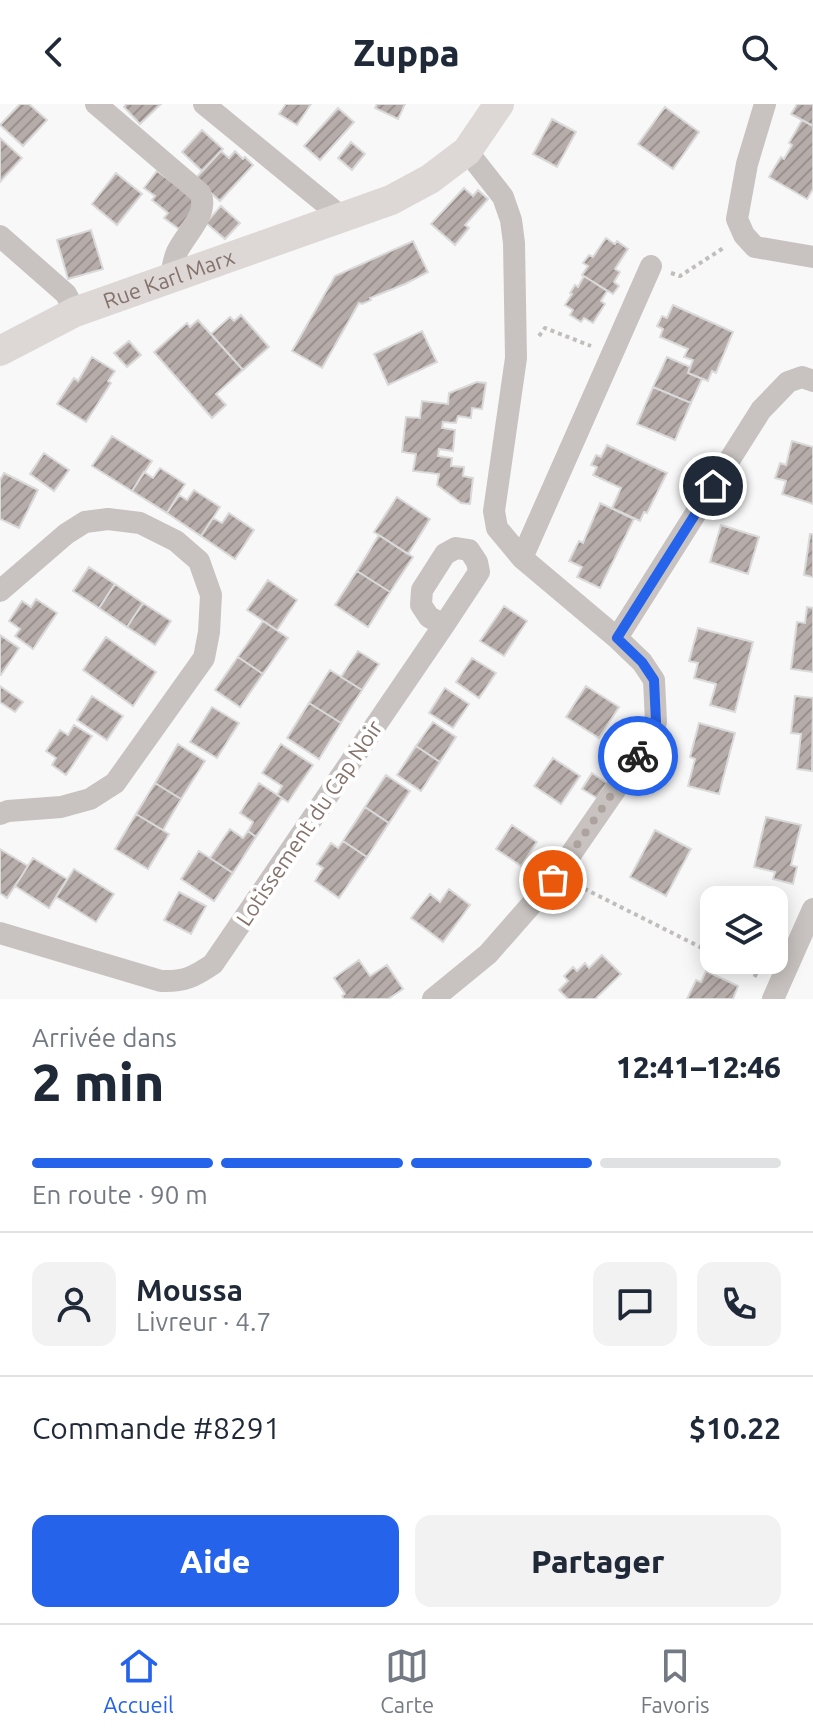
<!DOCTYPE html>
<html lang="fr">
<head>
<meta charset="utf-8">
<style>
  :root { --surface:#fff; --page:#f2f2f3; --text:#1f2937; --muted:#747a83; --line:#e0e1e3; --accent:#2563eb }
  body { margin:0; font-family:Ubuntu,sans-serif; background:var(--page); color:var(--text); height:100vh; display:flex; flex-direction:column; font-size:30px; white-space:nowrap }
  * { box-sizing:border-box; margin:0 }
  p { font-size:26px; color:var(--muted) }
  .icon { flex:none; width:44px; height:44px; fill:none; stroke:currentColor; stroke-width:2; stroke-linecap:round; stroke-linejoin:round }
  .map { position:relative; height:895px; overflow:hidden }
  .sheet { display:flex; flex-direction:column; background:var(--surface); flex:1 }
  .sheet>* { flex:none }
  .controls { position:absolute; left:700px; top:782px; display:grid; gap:16px }
  .controls a { display:grid; place-items:center; width:88px; height:88px; border-radius:16px; background:var(--surface); box-shadow:0 4px 20px #0003; font-size:40px }
  .pin { position:absolute; display:grid; place-items:center; width:68px; height:68px; color:#fff; margin:-34px; border:4px solid #fff; border-radius:50%; box-shadow:0 2px 8px #0007 }
  .courier { position:absolute; display:grid; place-items:center; width:80px; height:80px; margin:-40px; border:6px solid #2563eb; border-radius:50%; background:#fff; color:#222; box-shadow:0 2px 10px #0007 }
  .overview em { font-style:normal; font-weight:800 }
  .overview div { display:flex; flex-direction:column-reverse }
  .overview { display:flex; align-items:center; justify-content:space-between; height:136px; padding:0 32px }
  h1 { font-size:52px; font-weight:800; line-height:60px }
  .bar { display:grid; grid-template-columns:repeat(4,1fr); gap:12px 8px; align-content:center; height:96px; padding:0 32px }
  .bar i { height:10px; border-radius:6px; background:var(--line) }
  .bar .on { background:var(--accent) }
  .bar p { grid-column:span 4 }
  .line { display:flex; align-items:center; gap:20px; padding:0 32px; border-top:2px solid var(--line) }
  .line div { flex:1 }
  .round { display:grid; place-items:center; flex:none; width:84px; height:84px; border-radius:16px; background:var(--page) }
  .primary-button { display:flex; gap:16px; margin-top:auto; padding:16px 32px }
  .primary-button a { flex:1; height:92px; border-radius:16px; background:var(--accent); color:#fff; font-size:32px; font-weight:800; line-height:92px; text-align:center }
  .primary-button a+a { background:var(--page); color:var(--text) }
  header { display:flex; justify-content:space-between; align-items:center; height:104px; padding:0 32px; background:var(--surface); font-size:36px; font-weight:800 }
  .menu { display:flex; justify-content:space-around; align-items:center; height:112px; border-top:2px solid var(--line); background:var(--surface); font-size:22px; color:var(--muted) }
  .menu a { display:grid; justify-items:center; gap:4px }
  .menu .on { color:var(--accent) }
  .map>svg:first-child { display:block }
  .building { fill:url(#building-hatch); stroke:#dadadb; stroke-width:2 }
  .lines { fill:none; stroke-linecap:round; stroke-linejoin:round }
  .path { stroke:#c0bdbb; stroke-width:4; stroke-dasharray:4 4; stroke-linecap:butt }
  .minor { stroke:#c8c3c1; stroke-width:22 }
  .major { stroke:#ddd8d6; stroke-width:30 }
  .done { stroke:#ada29d; stroke-width:8; stroke-dasharray:0 14.4 }
  .route { stroke:#2563eb; stroke-width:10 }
  .labels { text-anchor:middle; stroke-width:8; stroke-linejoin:round; paint-order:stroke }
  .street-label { font-size:22px; fill:#85736c; stroke:#fff }
</style>
</head>
<body>
<header><svg class="icon" aria-label="back" viewBox="0 0 24 24"><path d="M15 5l-7 7 7 7"/></svg>Zuppa<svg class="icon" aria-label="search" viewBox="0 0 24 24"><circle cx="10" cy="10" r="6"/><path d="M15 15l6 6"/></svg></header>
<div class="map">
<svg width="813" height="895" viewBox="0 0 813 895">
  <defs>
    <pattern id="building-hatch" width="6" height="6" patternUnits="userSpaceOnUse" patternTransform="scale(2)"><rect width="6" height="6" fill="#b6aca9"/><path d="M-1 1l2-2M0 6l6-6M5 7l2-2" fill="none" stroke="#9a908e"/></pattern>
  </defs>
  <rect width="100%" height="100%" fill="#f8f8f9"/>
  <!-- building -->
  <path class="building" d="M20,0H29L47,16L23,42L0,21Z
    M126,0H161L140,20L124,3Z
    M286,0H311L297,21L279,10Z
    M377,0H405L398,15L375,4Z
    M797,0H813V22L791,10Z
    M665,3L699,28L673,65L638,40Z
    M338,4L354,18L320,56L304,42Z
    M552,15L576,28L557,63L533,50Z
    M802,16L813,22V85L807,95L769,73L781,53L784,55L792,41L789,39Z
    M202,26L223,45L202,67L182,48Z
    M0,34L22,54L0,78Z
    M351,38L365,50L352,66L338,54Z
    M221,47L229,54L235,47L243,55L245,53L253,61L220,97L195,75Z
    M157,67L199,98L179,125L164,114L168,109L152,96L155,92L144,84Z
    M116,69L142,90L117,121L92,100Z
    M464,84L473,92L478,86L488,95L465,121L469,124L455,141L431,120Z
    M221,102L240,119L225,135L206,119Z
    M91,126L103,165L68,175L57,136Z
    M606,134L615,140L617,137L628,145L615,165L620,168L614,178L619,182L613,190L582,171L588,162L583,159L589,151L593,153Z
    M413,137L428,168L405,180L370,194L371,196L362,200L359,199L322,264L292,247L335,172Z
    M584,172L607,187L601,197L605,200L593,219L584,214L581,218L570,211L573,206L565,201L572,190L570,189L575,181L578,183Z
    M673,201L733,228L716,269L712,267L708,277L688,269L693,256L684,253L688,245L660,233L663,225L657,222L662,212L667,214Z
    M241,211L269,243L243,266L211,230L230,213L234,217Z
    M198,216L243,266L216,290L226,301L212,314L154,248L187,219L190,223Z
    M422,227L437,258L388,281L374,250Z
    M129,237L141,251L127,263L114,249Z
    M92,253L115,267L108,277L111,279L86,318L57,300L74,274L78,277Z
    M667,253L690,263L688,269L702,275L691,299L653,283Z
    M477,278L486,279L482,305L472,304L471,314L458,312L456,319L443,318L442,324L455,326L453,347L439,345L438,352L452,354L451,362L464,363L463,372L473,374L470,400L461,399L437,381L439,370L413,367L416,350L402,348L406,313L420,314L422,297L448,300L449,289Z
    M653,283L691,299L675,336L637,320Z
    M112,332L152,357L132,387L92,362Z
    M792,337L813,343V400L782,390L786,377L775,374L780,359L786,361Z
    M607,341L667,369L647,409L644,408L640,417L612,404L621,384L593,371L597,363L591,361L596,351L601,353Z
    M44,349L69,366L54,387L30,370Z
    M160,364L185,380L167,409L132,387L144,368L153,374Z
    M4,369L38,386L19,424L0,415V376Z
    M194,386L220,403L201,432L167,409L179,391L187,396Z
    M397,393L430,415L408,450L374,428Z
    M600,399L634,415L600,484L577,473L582,463L569,457L579,437L583,439Z
    M229,409L254,426L235,455L201,432L213,414L222,419Z
    M721,421L759,433L748,470L710,458Z
    M810,430H813V473L804,471Z
    M379,431L413,453L390,488L357,467Z
    M89,463L115,480L99,504L73,487Z
    M357,467L390,488L368,523L335,501Z
    M268,476L297,496L277,526L247,506Z
    M115,480L143,499L127,523L99,504Z
    M36,495L57,509L33,545L15,532L20,525L9,517L22,497L31,503Z
    M143,499L171,517L155,541L127,523Z
    M504,502L527,517L504,552L480,537Z
    M807,503L813,504V568L791,565L797,518L805,519Z
    M263,517L288,534L263,570L238,553Z
    M698,524L753,538L735,608L710,601L716,580L694,574L698,559L689,557Z
    M0,531L19,544L1,571L0,570Z
    M106,533L156,568L133,602L83,566Z
    M358,547L379,560L362,586L341,573Z
    M238,553L263,570L240,603L215,586Z
    M472,554L496,569L479,594L456,578Z
    M330,566L362,586L341,619L309,599Z
    M0,582L23,598L15,608L0,598Z
    M586,582L619,603L599,634L566,613Z
    M445,584L469,600L453,624L429,609Z
    M92,592L123,612L107,636L77,616Z
    M795,592L813,594L812,667L797,665L801,630L791,629Z
    M309,599L341,619L319,655L287,634Z
    M212,603L239,619L217,654L190,638Z
    M433,618L456,633L440,658L416,642Z
    M699,619L735,629L719,690L688,682L695,655L690,653Z
    M74,621L92,632L66,671L52,661L56,654L46,647L60,626L68,631Z
    M178,640L205,657L181,695L155,679Z
    M281,640L313,661L288,698L277,691L282,682L262,669Z
    M416,642L440,658L421,687L397,671Z
    M553,654L580,672L561,700L534,682Z
    M592,669L607,679L597,694L582,685Z
    M386,671L410,687L389,719L365,703Z
    M155,679L181,695L163,726L136,710Z
    M259,679L282,694L256,733L248,727L253,718L240,709Z
    M365,703L389,719L367,753L343,737Z
    M136,710L169,730L148,765L115,745Z
    M766,713L801,721L791,761L797,763L793,780L773,775L775,768L754,763Z
    M512,721L537,738L521,762L496,745Z
    M230,725L243,734L248,727L256,733L233,769L210,754Z
    M655,726L691,745L666,792L630,773Z
    M343,737L367,753L339,794L315,777L323,764L317,760L331,739L338,744Z
    M0,745L28,762L7,794L0,789Z
    M199,747L233,769L214,797L181,775Z
    M33,754L67,775L49,804L15,782Z
    M74,765L114,790L96,818L56,793Z
    M733,784L754,794L758,787L780,797L774,810V796H727Z
    M449,785L470,801L443,838L411,814L430,790L440,798Z
    M179,788L206,802L191,830L164,816Z
    M602,851L621,870L595,895H568L559,886L568,877L564,872L573,863L577,867L585,859L589,864Z
    M359,856L370,872L387,861L403,885L388,895H344L342,892L345,890L334,874Z
    M706,867L738,882L733,895H687L696,876L701,878Z"/>
  <g class="lines">
    <!-- path -->
    <path class="path" d="M671,169L680,172L725,143
      M539,232L545,224L591,242
      M577,781L714,850
      M725,856L759,873"/>
    <!-- minor -->
    <path class="minor" d="M96,0L200,89C210,110 185,130 177,148C173,157 172,166 171,175
      M204,0L343,114
      M765,0L747,60L737,115L744,131L755,143L813,153
      M0,132L66,190L75,208
      M522,454L651,162
      M0,487L66,430L85,418L108,415L140,419L176,437L199,457L211,491L209,528L204,554L115,679L90,695L61,703L8,707L0,710
      M617,534L761,306L788,278L802,273L813,277
      M0,829L161,877C184,878 194,873 213,860L444,521L479,468L477,458L469,446L456,444L445,450L422,486L421,501L429,513L444,521
      M433,895L488,850L553,776L649,637L656,618L654,576L642,558L617,534L522,454L497,424L494,407L516,254L514,139L511,116L503,93L467,47
      M773,895L813,805"/>
    <!-- major -->
    <path class="major" id="s1" d="M0,247L75,208L391,96L430,75L467,47L499,0"/>
  </g>
  <g class="lines">
    <!-- done -->
    <path class="done" d="M553,776L638,652"/>
    <!-- route -->
    <path class="route" d="M638,652L649,637L656,618L654,576L642,558L617,534L713,382"/>
  </g>
  <g class="labels">
    <!-- street labels -->
    <g class="street-label">
      <text dy="8" stroke="none"><textPath href="#s1" startOffset="184">Rue Karl Marx</textPath></text>
      <text transform="translate(309 719) rotate(-56)" y="8">Lotissement du Cap Noir</text>
    </g>
  </g>
</svg>
<div class="controls">
<a><svg class="icon" aria-label="layers" viewBox="0 0 24 24"><path d="M12 4l9 5-9 5-9-5zM3 14l9 5 9-5"/></svg></a>
</div>
<div class="pin" style="left:553px;top:776px;background:#ea580c"><svg class="icon" aria-label="bag" viewBox="0 0 24 24"><path d="M5 8h14l-1 12H6zM9 8a3 3 0 0 1 6 0"/></svg></div>
<div class="pin" style="left:713px;top:382px;background:#1f2937"><svg class="icon" aria-label="home" viewBox="0 0 24 24"><path d="M3 11l9-7 9 7M6 9v11h12V9"/></svg></div>
<div class="courier" style="left:638px;top:652px"><svg class="icon" aria-label="bike" viewBox="0 0 24 24"><circle cx="6" cy="16" r="4"/><circle cx="18" cy="16" r="4"/><path d="M6 16l4-8h5l3 8M10 8l3 8H6M13 5h3"/></svg></div>
</div>
<section class="sheet">
<div class="overview"><div><h1>2 min</h1><p>Arrivée dans</p></div><em>12:41–12:46</em></div>
<div class="bar"><i class="on"></i><i class="on"></i><i class="on"></i><i></i><p>En route · 90 m</p></div>
<div class="line" style="height:144px"><a class="round"><svg class="icon" aria-label="person" viewBox="0 0 24 24"><circle cx="12" cy="8" r="4"/><path d="M4 21q1-7 8-7t8 7"/></svg></a><div><b>Moussa</b><p>Livreur · 4.7</p></div><a class="round"><svg class="icon" aria-label="chat" viewBox="0 0 24 24"><path d="M4 5h16v11H9l-5 4z"/></svg></a><a class="round"><svg class="icon" aria-label="phone" viewBox="0 0 24 24"><path d="M5 4h4l2 5-3 2q2 4 5 5l2-3 5 2v4C11 20 4 13 5 4z"/></svg></a></div>
<div class="line" style="height:104px"><div>Commande #8291</div><b>$10.22</b></div>
<div class="primary-button"><a>Aide</a><a>Partager</a></div>
</section>
<nav class="menu">
<a class="on"><svg class="icon" aria-label="home" viewBox="0 0 24 24"><path d="M3 11l9-7 9 7M6 9v11h12V9"/></svg>Accueil</a>
<a><svg class="icon" aria-label="map" viewBox="0 0 24 24"><path d="M3 6l6-2 6 2 6-2v14l-6 2-6-2-6 2zM9 4v14M15 6v14"/></svg>Carte</a>
<a><svg class="icon" aria-label="saved" viewBox="0 0 24 24"><path d="M7 4h10v16l-5-4-5 4z"/></svg>Favoris</a>
</nav>
</body>
</html>
